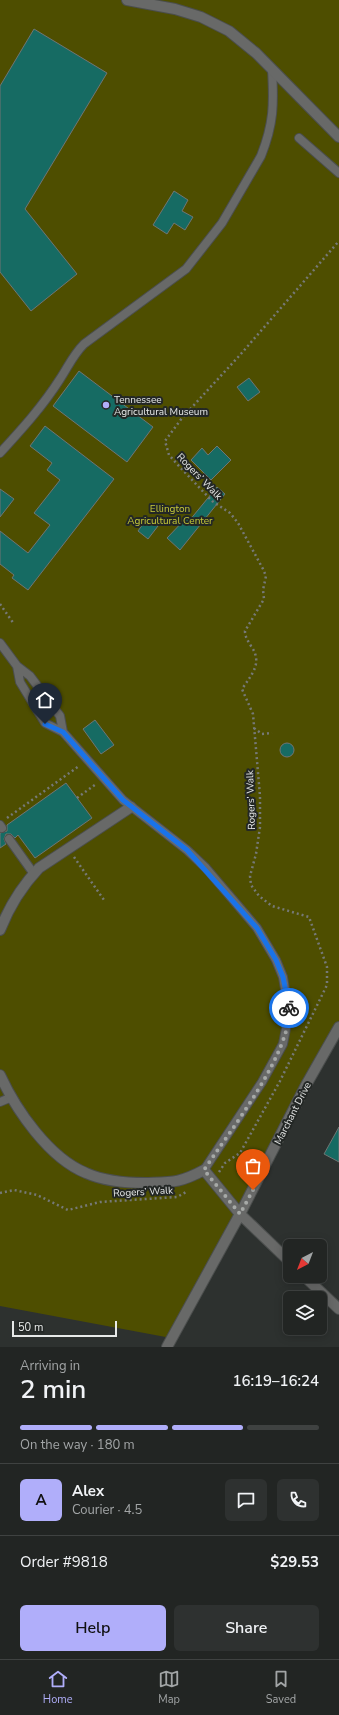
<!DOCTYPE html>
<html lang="en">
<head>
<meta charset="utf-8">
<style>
  :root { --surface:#222523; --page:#2e3130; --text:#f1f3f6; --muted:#a2a5a6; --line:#3f4241; --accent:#b0aefa }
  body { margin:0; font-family:"Nunito Sans",sans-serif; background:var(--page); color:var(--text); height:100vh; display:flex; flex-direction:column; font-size:15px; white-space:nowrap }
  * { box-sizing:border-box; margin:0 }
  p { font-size:13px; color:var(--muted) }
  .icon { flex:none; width:22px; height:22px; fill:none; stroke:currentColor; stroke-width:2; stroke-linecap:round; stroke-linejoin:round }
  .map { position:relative; height:1347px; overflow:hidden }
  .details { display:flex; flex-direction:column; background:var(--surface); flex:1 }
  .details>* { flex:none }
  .needle { width:26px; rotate:222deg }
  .fabs { position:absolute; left:283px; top:1239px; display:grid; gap:8px }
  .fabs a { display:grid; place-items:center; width:44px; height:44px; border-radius:6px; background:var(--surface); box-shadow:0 2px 10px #0003,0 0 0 1px var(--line); font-size:20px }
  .scale { position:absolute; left:12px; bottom:10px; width:105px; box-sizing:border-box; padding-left:4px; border:2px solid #e7e9e8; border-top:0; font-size:11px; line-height:14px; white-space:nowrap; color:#e7e9e8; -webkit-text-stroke:3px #232725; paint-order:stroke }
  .pin { position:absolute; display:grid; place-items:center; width:34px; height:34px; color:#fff; margin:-41px -17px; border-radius:50% 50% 50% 0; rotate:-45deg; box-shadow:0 0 4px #0007 }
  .pin .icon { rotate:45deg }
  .courier { position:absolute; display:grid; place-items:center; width:40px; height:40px; margin:-20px; border:3px solid #1a73e8; border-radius:50%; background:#fff; color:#222; box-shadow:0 1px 5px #0007 }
  .overview em { font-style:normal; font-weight:600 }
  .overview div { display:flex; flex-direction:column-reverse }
  .overview { display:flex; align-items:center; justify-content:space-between; height:68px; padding:0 20px }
  h1 { font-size:26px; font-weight:600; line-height:30px }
  .bar { display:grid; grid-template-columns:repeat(4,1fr); gap:6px 4px; align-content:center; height:48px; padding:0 20px }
  .bar i { height:5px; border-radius:3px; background:var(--line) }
  .bar .active { background:var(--accent) }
  .bar p { grid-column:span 4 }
  .line { display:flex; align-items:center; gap:10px; padding:0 20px; border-top:1px solid var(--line) }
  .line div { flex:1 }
  .round { display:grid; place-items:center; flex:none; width:42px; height:42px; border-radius:6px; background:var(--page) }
  .action { display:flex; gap:8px; margin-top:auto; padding:8px 20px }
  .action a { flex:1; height:46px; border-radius:6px; background:var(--accent); color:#111; font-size:16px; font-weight:600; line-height:46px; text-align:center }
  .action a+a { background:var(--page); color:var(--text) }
  .dock { display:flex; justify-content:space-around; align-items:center; height:56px; border-top:1px solid var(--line); background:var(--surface); font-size:11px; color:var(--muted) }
  .dock a { display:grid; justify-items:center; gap:2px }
  .dock .active { color:var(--accent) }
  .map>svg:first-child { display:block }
  .green { fill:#4e4e00 }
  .building { fill:#166b63; stroke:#707574 }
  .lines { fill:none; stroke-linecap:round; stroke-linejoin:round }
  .service-casing { stroke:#4b4e4d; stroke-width:10 }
  .minor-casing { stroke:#4b4e4d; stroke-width:12 }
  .path { stroke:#767977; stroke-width:2.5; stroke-dasharray:2 3; stroke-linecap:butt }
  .service { stroke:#686968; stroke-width:8 }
  .minor { stroke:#686968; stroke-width:10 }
  .done { stroke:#a6a9a7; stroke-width:4; stroke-dasharray:0 7.2 }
  .route { stroke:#1a73e8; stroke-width:5 }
  .poi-dot { fill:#b0aefa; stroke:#232725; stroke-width:1.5 }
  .labels { text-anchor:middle; stroke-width:4; stroke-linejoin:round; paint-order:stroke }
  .poi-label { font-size:10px; fill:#e7e9e8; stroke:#232725; text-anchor:start }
  .street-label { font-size:10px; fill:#e7e9e8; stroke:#232725 }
  .park-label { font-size:10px; fill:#c7ca39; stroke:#232725 }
</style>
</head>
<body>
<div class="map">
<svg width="339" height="1347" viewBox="0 0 339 1347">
  <rect width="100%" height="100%" fill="#2d312f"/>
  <!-- green -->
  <path class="green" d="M0,0H339V1027L171,1338L0,1306Z"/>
  <!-- building -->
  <path class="building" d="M34,29L107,73L25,209L77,274L31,311L0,272V86Z
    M174,191L188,200L182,211L193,217L185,230L174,223L167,234L153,225Z
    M79,371L153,427L127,462L53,406Z
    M249,378L260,392L248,401L237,387Z
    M45,426L114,479L28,590L12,578L14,575L0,564V531L28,553L50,525L34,513L60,480L47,470L52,463L30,446Z
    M217,446L231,460L211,480L191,460L202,448L208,455Z
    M217,487L225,494L180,550L167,538L186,518L189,521Z
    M0,489L14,499L0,517Z
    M147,518L158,526L148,539L138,531Z
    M95,720L114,745L101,754L83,729Z
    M280 750a7 7 0 1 1 14 0a7 7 0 1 1-14 0Z
    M66,783L92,818L35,858L18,835L15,838L11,834H6L4,839L6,844L0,848V833L7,831V825Z
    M339,1127V1162L324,1154Z"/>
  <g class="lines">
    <!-- service casing -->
    <g class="service-casing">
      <path id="service" d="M299,138L339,173
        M0,453C21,430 43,406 60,379C68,367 73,355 84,344L186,269L222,223L261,156C274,123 274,104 272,69
        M0,643L17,666L20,682L45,723L63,732L123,800L187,850L206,868L257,928L276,960L283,977L289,1013L283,1044L262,1082L204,1170
        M17,666L30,676L60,716L63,732
        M0,825L2,828
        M9,839L34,874
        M0,1102L12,1097"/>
    </g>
    <!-- minor casing -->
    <g class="minor-casing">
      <path id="minor" d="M127,0L175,9L201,17L229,31L256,53L339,137
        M0,930C9,907 22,886 39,868L131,807
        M0,1075C16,1110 49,1158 86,1173C104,1181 126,1183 146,1183C172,1182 180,1183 204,1170L240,1214L290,1262
        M304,1276L339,1309
        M167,1347L240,1214L306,1085L339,1027"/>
    </g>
    <!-- path -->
    <path class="path" d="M0,604L14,624
      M254,728L262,734L272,733
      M77,798L96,784
      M7,818L79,766
      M74,857L104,900
      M219,1172L225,1163L240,1153L280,1081L327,985V967L309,917L272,906L259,896L251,885L250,876L256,854L260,827V796L253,714L242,689C252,674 263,663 251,646C248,641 245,637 245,631L264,599L263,590L266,576L263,569L238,523L230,513L212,501L177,464L169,455L165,441L182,418L240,355L339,241
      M0,1193L14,1190L37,1195L68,1210L100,1202L177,1197L188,1191"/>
    <!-- service -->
    <use href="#service" class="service"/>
    <!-- minor -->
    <use href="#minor" class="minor"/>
  </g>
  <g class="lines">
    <!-- done -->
    <path class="done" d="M253,1190L240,1214L204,1170C229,1132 292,1053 289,1008"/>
    <!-- route -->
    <path class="route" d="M45,724L63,732L123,800L187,850L257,928L276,960L283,977L289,1008"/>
  </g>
  <!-- markers -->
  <circle class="poi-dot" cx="106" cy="405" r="4"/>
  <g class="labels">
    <!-- poi labels -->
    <g class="poi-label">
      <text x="114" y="403">Tennessee<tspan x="114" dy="12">Agricultural Museum</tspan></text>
    </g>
    <!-- street labels -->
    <g class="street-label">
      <text transform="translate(200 476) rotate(46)" y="4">Rogers’ Walk</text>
      <text transform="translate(250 800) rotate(-92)" y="4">Rogers’ Walk</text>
      <text transform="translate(292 1113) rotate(-63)" y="4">Marchant Drive</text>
      <text transform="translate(143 1191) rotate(-3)" y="4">Rogers’ Walk</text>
    </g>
    <!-- park labels -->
    <g class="park-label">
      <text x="170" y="512">Ellington<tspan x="170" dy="12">Agricultural Center</tspan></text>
    </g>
  </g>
</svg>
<div class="fabs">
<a><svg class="needle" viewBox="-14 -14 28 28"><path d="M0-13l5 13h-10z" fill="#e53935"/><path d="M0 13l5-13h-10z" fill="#a2a5a6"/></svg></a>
<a><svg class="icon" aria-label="layers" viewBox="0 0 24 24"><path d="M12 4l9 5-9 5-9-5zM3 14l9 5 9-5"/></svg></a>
</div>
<div class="scale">50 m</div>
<div class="pin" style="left:253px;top:1190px;background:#ea580c"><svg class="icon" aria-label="bag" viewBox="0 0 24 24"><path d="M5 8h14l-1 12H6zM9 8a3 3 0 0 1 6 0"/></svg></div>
<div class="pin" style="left:45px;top:724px;background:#1f2937"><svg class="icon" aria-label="home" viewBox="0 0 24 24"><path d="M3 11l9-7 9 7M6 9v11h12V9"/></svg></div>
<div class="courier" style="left:289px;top:1008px"><svg class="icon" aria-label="bike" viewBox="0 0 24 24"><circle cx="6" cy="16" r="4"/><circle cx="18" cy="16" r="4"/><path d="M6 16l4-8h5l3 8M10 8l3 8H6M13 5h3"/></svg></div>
</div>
<section class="details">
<div class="overview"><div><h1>2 min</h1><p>Arriving in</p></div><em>16:19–16:24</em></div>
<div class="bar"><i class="active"></i><i class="active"></i><i class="active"></i><i></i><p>On the way · 180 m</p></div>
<div class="line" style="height:72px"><b class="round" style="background:var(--accent);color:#111">A</b><div><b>Alex</b><p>Courier · 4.5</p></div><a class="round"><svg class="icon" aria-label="chat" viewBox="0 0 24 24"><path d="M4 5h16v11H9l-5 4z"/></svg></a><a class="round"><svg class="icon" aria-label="phone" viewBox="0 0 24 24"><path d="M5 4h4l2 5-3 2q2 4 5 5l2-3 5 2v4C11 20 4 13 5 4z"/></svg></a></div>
<div class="line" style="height:52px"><div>Order #9818</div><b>$29.53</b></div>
<div class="action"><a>Help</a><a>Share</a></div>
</section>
<nav class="dock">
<a class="active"><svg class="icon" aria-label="home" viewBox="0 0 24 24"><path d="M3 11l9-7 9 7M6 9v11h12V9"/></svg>Home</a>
<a><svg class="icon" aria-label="map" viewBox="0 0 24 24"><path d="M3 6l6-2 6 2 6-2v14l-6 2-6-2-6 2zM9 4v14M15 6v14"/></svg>Map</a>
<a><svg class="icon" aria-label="saved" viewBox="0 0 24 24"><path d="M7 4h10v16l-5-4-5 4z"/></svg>Saved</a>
</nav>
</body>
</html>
